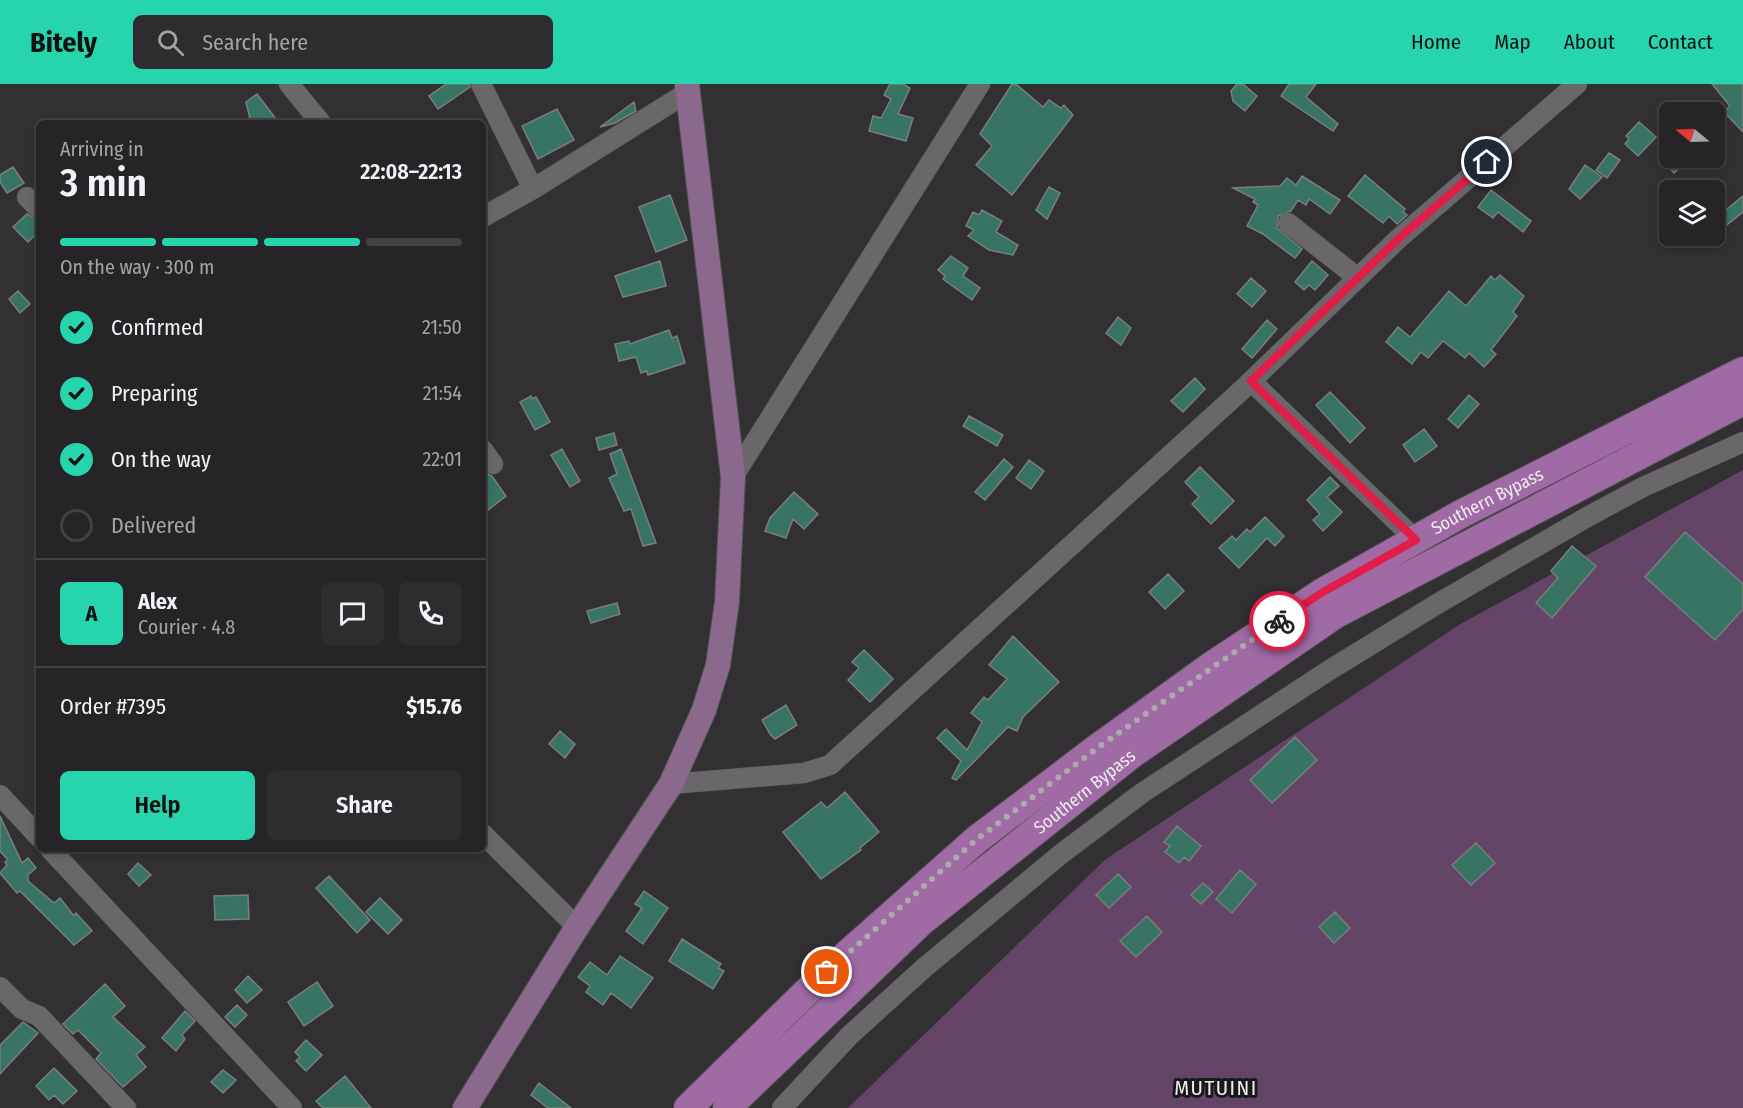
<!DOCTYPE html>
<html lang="en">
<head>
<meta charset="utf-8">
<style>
  :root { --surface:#262426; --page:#2e2c2e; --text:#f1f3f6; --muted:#a4a4a7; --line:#424143; --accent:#26d5ae }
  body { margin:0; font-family:"Fira Sans Condensed",sans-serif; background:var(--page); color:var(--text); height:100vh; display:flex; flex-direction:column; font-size:22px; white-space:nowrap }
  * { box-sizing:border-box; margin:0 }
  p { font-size:20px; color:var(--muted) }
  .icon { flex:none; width:33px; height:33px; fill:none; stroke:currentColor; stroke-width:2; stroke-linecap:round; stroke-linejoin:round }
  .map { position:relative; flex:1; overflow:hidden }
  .panel { position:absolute; left:36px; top:36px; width:450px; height:732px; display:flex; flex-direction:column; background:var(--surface); border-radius:9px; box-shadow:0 3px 9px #0003,0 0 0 2px var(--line) }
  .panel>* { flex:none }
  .needle { width:39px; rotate:289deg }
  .buttons { position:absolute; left:1659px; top:18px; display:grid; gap:12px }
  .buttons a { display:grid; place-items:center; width:66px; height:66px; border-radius:9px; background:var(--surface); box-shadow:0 3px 9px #0003,0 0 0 2px var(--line); font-size:30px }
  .pin { position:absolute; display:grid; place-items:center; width:51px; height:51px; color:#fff; margin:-26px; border:3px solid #fff; border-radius:50%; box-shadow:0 2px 6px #0007 }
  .courier { position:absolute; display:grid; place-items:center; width:60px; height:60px; margin:-30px; border:4px solid #e11d48; border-radius:50%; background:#fff; color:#222; box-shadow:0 2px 8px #0007 }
  .summary em { font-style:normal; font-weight:600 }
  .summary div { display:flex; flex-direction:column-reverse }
  .summary { display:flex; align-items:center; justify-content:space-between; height:102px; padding:0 24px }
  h1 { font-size:39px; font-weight:600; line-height:45px }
  .bar { display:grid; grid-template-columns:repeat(4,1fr); gap:9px 6px; align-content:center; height:72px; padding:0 24px }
  .bar i { height:8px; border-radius:4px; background:var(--line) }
  .bar .on { background:var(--accent) }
  .bar p { grid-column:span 4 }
  .line { display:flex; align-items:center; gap:15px; padding:0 24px; border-top:2px solid var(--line) }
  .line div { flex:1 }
  .round { display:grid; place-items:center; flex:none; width:63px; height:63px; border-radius:9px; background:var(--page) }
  ol { padding:0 24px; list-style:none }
  li { display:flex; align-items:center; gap:18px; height:66px }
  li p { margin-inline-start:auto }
  li .icon { padding:6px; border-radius:50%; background:var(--accent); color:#111; stroke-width:4 }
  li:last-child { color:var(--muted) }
  li i { width:33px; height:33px; border:3px solid var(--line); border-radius:50% }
  .primary-button { display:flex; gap:12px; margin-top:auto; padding:12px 24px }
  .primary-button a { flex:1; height:69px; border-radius:9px; background:var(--accent); color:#111; font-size:24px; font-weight:600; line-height:69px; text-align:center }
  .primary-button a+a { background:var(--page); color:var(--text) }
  header { display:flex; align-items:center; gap:36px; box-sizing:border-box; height:84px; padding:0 30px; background:var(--accent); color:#111 }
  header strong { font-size:28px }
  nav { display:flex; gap:33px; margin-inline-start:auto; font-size:21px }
  .search { width:420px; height:54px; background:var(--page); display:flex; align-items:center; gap:15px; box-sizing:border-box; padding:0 21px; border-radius:9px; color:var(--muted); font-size:22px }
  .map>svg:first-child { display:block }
  .green { fill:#654567 }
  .building { fill:#377463; stroke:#7a7e7c; stroke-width:1.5 }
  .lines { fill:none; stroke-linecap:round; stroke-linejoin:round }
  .minor-casing { stroke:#514f51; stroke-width:21 }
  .major-casing { stroke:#514f51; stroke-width:26 }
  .highway-casing { stroke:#514f51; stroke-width:30 }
  .minor { stroke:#696769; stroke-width:20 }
  .major { stroke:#8a698d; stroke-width:24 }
  .highway { stroke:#a06aa5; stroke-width:28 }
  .done { stroke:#adaaad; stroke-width:6; stroke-dasharray:0 10.8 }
  .route { stroke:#e11d48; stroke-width:8 }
  .labels { text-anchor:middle; stroke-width:6; stroke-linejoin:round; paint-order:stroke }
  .street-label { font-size:18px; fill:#eeecee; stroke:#1a191a }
  .quarter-label { font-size:21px; letter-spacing:1.5px; fill:#eeecee; stroke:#1a191a }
</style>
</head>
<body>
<header>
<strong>Bitely</strong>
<div class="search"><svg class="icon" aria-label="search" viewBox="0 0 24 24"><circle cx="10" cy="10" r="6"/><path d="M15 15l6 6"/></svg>Search here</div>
<nav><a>Home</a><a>Map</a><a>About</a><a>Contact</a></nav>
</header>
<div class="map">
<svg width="1743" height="1024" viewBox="0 0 1743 1024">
  <rect width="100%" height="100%" fill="#333033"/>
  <!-- green -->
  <path class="green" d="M1743,386V1024H848L1106,775L1462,539Z"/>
  <!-- building -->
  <path class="building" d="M446,0H469L470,3L438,25L429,12Z
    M890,0H903L910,4L898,30L913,34L906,57L869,47L873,32L881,34L891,15L884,11Z
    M1012,0H1016L1043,23L1049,16L1061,24L1064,21L1073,31L1012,111L976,81L992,62L980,50Z
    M1237,0H1243L1257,12L1245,27L1233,17L1231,7Z
    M1289,0H1316L1306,13L1338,40L1333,47L1281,12Z
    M1712,0H1743V48L1724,28L1730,22Z
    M257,10L279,39H251L246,18Z
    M634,18L636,27L615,39L600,43Z
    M557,25L574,56L538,75L522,42Z
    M1639,38L1656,53L1638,72L1625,60L1629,55L1626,52Z
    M1609,69L1620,76L1607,94L1596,86Z
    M1660,74H1691L1674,89Z
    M1585,81L1602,93L1580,115L1569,105Z
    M13,83L24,99L7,109L0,98V91Z
    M1365,91L1405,125L1403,128L1407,131L1397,140L1389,132L1383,139L1348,112Z
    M1302,92L1340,116L1330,130L1309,115L1306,121L1298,116L1291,127L1278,132L1277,144L1302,165L1295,174L1263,150L1247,142L1258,121L1253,118L1255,115L1233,104L1280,102L1287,94L1296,101Z
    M1049,103L1060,109L1047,135L1036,126Z
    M1491,106L1531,137L1523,148L1498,128L1493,134L1478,123Z
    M670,111L687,156L656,168L639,123Z
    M1743,112V128L1723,144L1715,135Z
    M982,126L1002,137L996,148L1018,161L1013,171L989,166L968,152L974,146L966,142L973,128L979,131Z
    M27,130L39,137V147L28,158L13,143Z
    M951,172L968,184L963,192L980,204L972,216L943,195L945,192L938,186Z
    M660,177L666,202L623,213L615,192Z
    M1312,177L1328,191L1315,206L1309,201L1304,206L1295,198Z
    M1500,191L1524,212L1513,228L1517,232L1491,266L1496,270L1484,283L1469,269L1465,274L1443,257L1428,274L1421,268L1412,280L1386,258L1398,243L1410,253L1449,207L1466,222L1491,192L1495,196Z
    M1251,194L1266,207L1252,223L1237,210Z
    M18,207L30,220L20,229L9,215Z
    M1118,233L1131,244L1121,261L1106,249Z
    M1267,236L1277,245L1252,274L1242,265Z
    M669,246L672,254L677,252L685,279L648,291L647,287L641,289L636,273L619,277L615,260L629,257L630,260Z
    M1195,294L1205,305L1183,328L1171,317Z
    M1330,308L1365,344L1350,359L1316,321Z
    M1469,311L1479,320L1458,344L1448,335Z
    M531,312L532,315L536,313L550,338L535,346L520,318Z
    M969,332L1003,351L997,362L963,342Z
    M1424,345L1437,362L1415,378L1403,361Z
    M614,349L617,361L599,366L596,354Z
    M562,365L580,397L570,403L551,371Z
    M621,365L656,459L643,462L631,425L624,427L609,394L617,390L610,370Z
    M1004,375L1013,383L985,416L975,408Z
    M1029,376L1044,387L1031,405L1016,394Z
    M1200,383L1234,417L1211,440L1192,420L1199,413L1185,398Z
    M483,387L492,392L506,412L483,430Z
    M1330,393L1339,402L1327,413L1342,428L1323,447L1313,436L1320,430L1307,416Z
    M794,408L818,430L804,445L793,435L786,454L765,447L770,434Z
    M1265,433L1284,452L1275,462L1267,454L1239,484L1219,464L1232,452L1236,456L1247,445L1250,448Z
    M1685,448L1743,500V525L1715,556L1645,493Z
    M1572,462L1596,482L1552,534L1536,519L1558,494L1551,487Z
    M1168,490L1184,507L1165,525L1149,508Z
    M617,519L620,530L591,539L587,527Z
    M1013,552L1059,598L1023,633L1017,647L1008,643L956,696L952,694L961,677L937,654L946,645L967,666L982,638L971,629L984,613L988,616L1007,595L989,581Z
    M864,566L893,595L870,618L848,596L859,584L852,578Z
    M786,621L797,641L775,655L770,650L762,636Z
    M560,647L575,660L565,674L549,660Z
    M1295,653L1317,676L1272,719L1250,696Z
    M845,708L879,748L860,764L861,766L821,795L783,748L821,718L827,724Z
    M0,732L22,779L28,774L36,784L28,791V797L54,819L60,814L74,832L76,829L92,847L74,861L20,807L17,809L0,789L7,781L5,778L8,776L0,767Z
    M1177,742L1201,762L1189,777L1184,773L1179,779L1165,768L1170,762L1164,758Z
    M1476,759L1495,779L1471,801L1452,781Z
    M138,779L151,791L139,802L128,790Z
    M1240,786L1256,800L1232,829L1216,815Z
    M1118,790L1131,803L1109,824L1096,811Z
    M329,792L370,836L357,849L316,804Z
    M1203,799L1213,808L1201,820L1191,811Z
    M644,807L668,824L643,860L626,847L642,824L635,820Z
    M248,811L249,835L215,836L214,812Z
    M380,814L402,836L388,850L366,828Z
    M1335,828L1350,844L1334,859L1319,843Z
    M1147,832L1162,848L1136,873L1120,857Z
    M682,855L721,880L718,884L724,887L713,905L669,877Z
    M620,872L653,894L631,924L611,909L603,921L586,908L590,902L578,893L590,878L607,891Z
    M248,892L262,906L247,919L235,906Z
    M317,898L333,922L304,942L288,918Z
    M105,900L125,922L113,933L145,963L136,971L146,983L123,1003L96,975L101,969L78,946L73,950L63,940Z
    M237,921L247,931L235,943L225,933Z
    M185,927L195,937L182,951L185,955L176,967L162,954Z
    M23,938L38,949L0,990V961Z
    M306,956L322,971L306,987L296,977L300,973L295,968Z
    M54,984L77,1007L63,1020L54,1011L49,1016L36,1002Z
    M223,986L236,996L223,1009L211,998Z
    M345,992L371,1024H323L316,1017Z
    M539,999L571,1024H548L531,1011Z"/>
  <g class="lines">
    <!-- minor casing -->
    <g class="minor-casing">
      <path id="minor" d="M289,0L321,39
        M481,0L533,105
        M27,113L39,125
        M483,133L533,105L688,8
        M1288,139L1358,194
        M1251,297L1416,456
        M483,366L493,380
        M733,393L980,0
        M671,700L804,689L830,681L1244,304L1398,155L1577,0
        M0,711L39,753
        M483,750L577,843
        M50,765L292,1024
        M0,903L22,925L39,932L126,1024
        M782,1024L849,952L924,884L1061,770L1142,709L1328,587L1437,520L1589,432L1643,403L1743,358"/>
    </g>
    <!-- major casing -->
    <g class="major-casing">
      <path id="major" d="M465,1024L577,843L671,700L704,626L718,581L727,518L733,393L687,0"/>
    </g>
    <!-- highway casing -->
    <g class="highway-casing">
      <g id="highway">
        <path id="s1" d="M688,1024L827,888L976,756L1100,662L1211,582L1323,508L1459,431L1743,287"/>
        <path id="s2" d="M727,1024L922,837L1132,670L1336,530L1743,317"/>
      </g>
    </g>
    <!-- minor -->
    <use href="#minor" class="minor"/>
    <!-- major -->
    <use href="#major" class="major"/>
    <!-- highway -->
    <use href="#highway" class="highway"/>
  </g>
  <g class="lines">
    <!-- done -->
    <path class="done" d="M827,888L976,756L1100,662L1279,537"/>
    <!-- route -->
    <path class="route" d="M1279,537L1323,508L1416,456L1251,297L1398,155L1487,78"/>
  </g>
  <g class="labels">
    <!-- street labels -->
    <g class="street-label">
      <text dy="6" stroke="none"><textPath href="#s1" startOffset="1008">Southern Bypass</textPath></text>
      <text dy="6" stroke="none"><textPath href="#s2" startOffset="478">Southern Bypass</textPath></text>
    </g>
    <!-- quarter labels -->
    <g class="quarter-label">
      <text x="1216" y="1011">MUTUINI</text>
    </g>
  </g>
</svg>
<div class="buttons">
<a><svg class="needle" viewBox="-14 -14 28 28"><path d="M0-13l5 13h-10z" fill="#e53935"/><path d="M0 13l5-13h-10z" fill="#a4a4a7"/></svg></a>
<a><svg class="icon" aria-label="layers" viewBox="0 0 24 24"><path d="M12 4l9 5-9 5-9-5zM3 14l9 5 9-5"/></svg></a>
</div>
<div class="pin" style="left:827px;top:888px;background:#ea580c"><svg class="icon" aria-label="bag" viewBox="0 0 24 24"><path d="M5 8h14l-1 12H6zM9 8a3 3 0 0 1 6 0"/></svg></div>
<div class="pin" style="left:1487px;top:78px;background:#1f2937"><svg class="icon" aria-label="home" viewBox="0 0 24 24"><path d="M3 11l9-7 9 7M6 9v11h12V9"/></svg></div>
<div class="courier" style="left:1279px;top:537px"><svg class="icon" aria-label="bike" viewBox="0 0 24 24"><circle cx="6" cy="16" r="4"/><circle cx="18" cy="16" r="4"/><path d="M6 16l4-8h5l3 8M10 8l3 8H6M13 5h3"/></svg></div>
<section class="panel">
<div class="summary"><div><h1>3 min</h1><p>Arriving in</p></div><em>22:08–22:13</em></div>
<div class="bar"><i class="on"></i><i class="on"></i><i class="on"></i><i></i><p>On the way · 300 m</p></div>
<ol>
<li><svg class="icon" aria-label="check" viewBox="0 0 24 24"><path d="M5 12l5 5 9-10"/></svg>Confirmed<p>21:50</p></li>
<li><svg class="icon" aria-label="check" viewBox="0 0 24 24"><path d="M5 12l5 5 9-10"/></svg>Preparing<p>21:54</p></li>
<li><svg class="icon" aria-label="check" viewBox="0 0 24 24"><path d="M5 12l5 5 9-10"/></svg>On the way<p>22:01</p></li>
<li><i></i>Delivered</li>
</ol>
<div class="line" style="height:108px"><b class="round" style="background:var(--accent);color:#111">A</b><div><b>Alex</b><p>Courier · 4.8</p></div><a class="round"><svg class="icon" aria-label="chat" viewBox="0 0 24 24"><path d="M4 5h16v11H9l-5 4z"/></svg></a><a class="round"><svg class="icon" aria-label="phone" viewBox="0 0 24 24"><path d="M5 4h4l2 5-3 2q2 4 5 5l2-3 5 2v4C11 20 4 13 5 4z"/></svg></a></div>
<div class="line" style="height:78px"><div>Order #7395</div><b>$15.76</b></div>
<div class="primary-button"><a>Help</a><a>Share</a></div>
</section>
</div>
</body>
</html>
